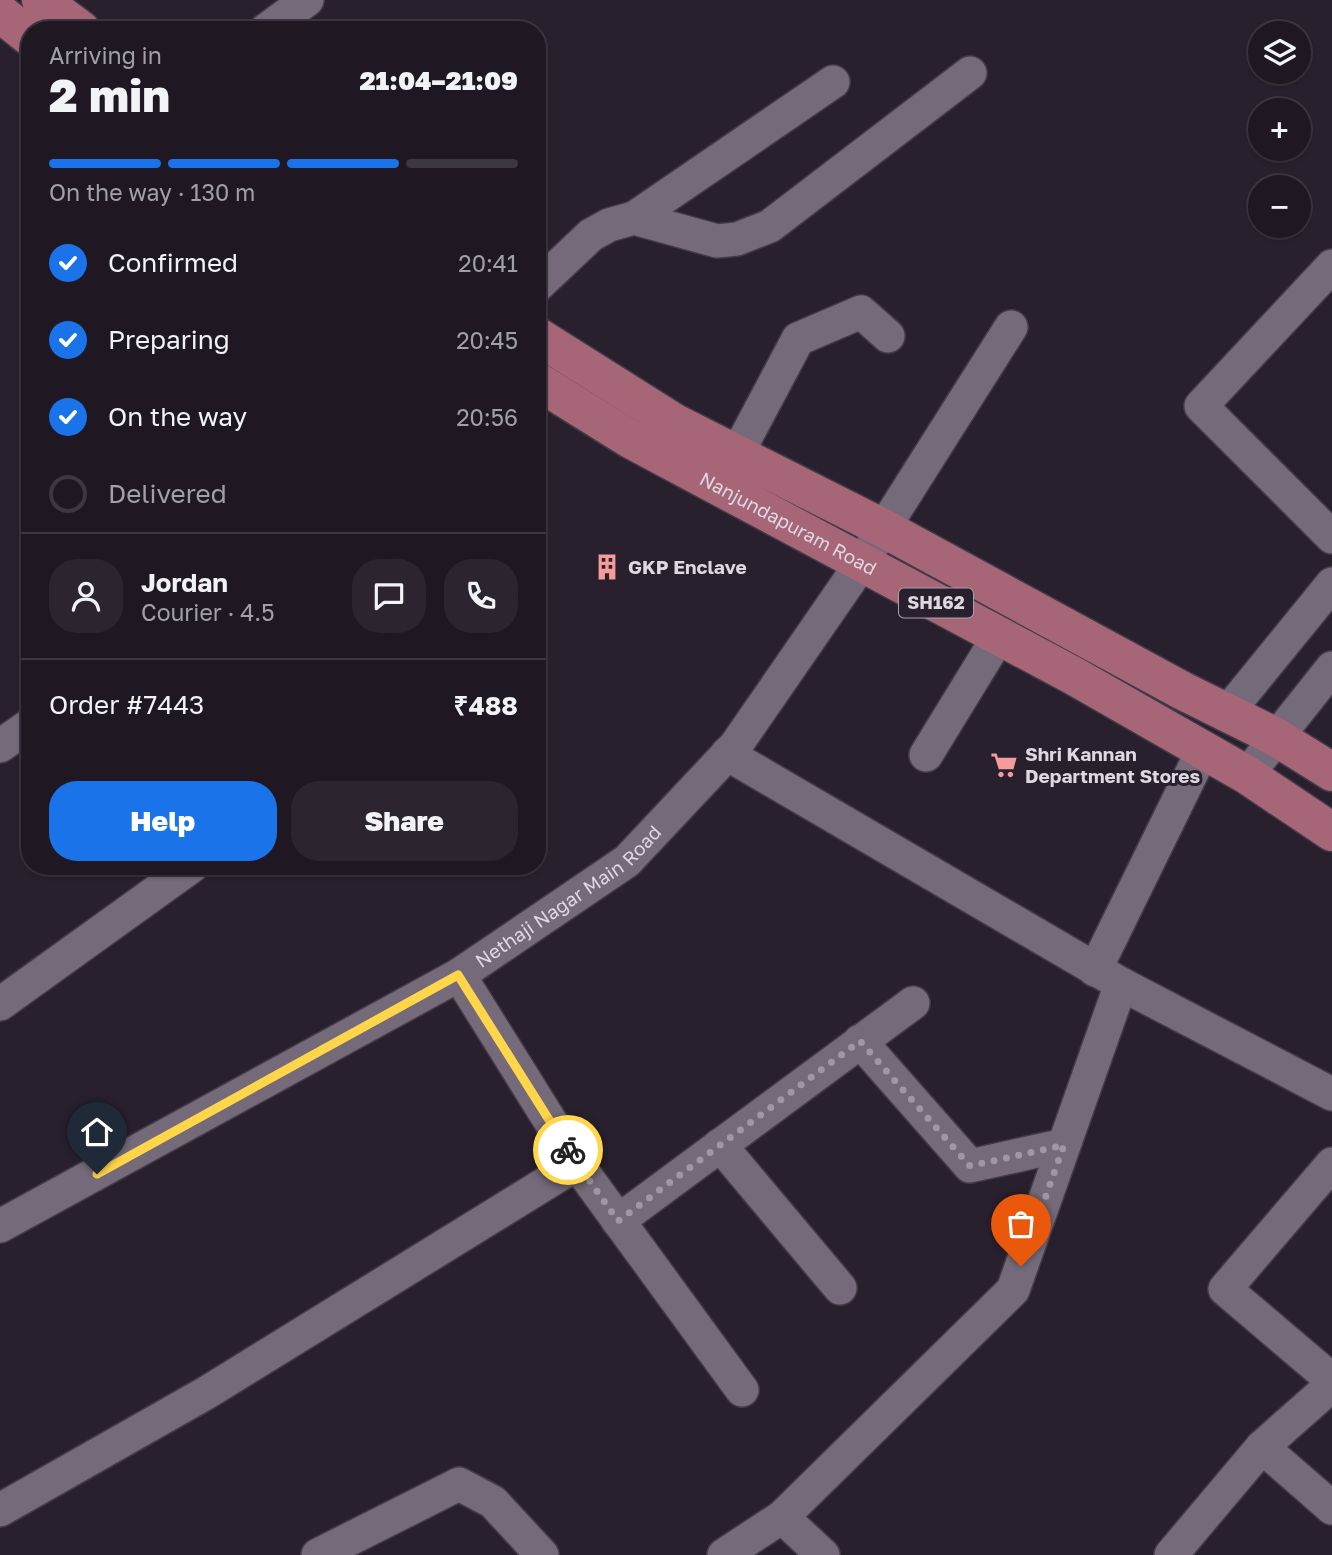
<!DOCTYPE html>
<html lang="en">
<head>
<meta charset="utf-8">
<style>
  :root { --surface:#1f1822; --page:#2c252f; --text:#f1f3f6; --muted:#a1a0a5; --line:#3c3740; --accent:#1a73e8 }
  body { margin:0; font-family:"Golos Text",sans-serif; background:var(--page); color:var(--text); height:100vh; display:flex; flex-direction:column; font-size:26px; white-space:nowrap }
  * { box-sizing:border-box; margin:0 }
  p { font-size:23px; color:var(--muted) }
  .icon { flex:none; width:38px; height:38px; fill:none; stroke:currentColor; stroke-width:2; stroke-linecap:round; stroke-linejoin:round }
  .map { position:relative; flex:1; overflow:hidden }
  .side { position:absolute; left:21px; top:21px; width:525px; height:854px; display:flex; flex-direction:column; background:var(--surface); border-radius:28px; box-shadow:0 2px 5px #0004,0 0 0 2px var(--line) }
  .side>* { flex:none }
  .tools { position:absolute; left:1248px; top:21px; display:grid; gap:14px }
  .tools a { display:grid; place-items:center; width:63px; height:63px; border-radius:50%; background:var(--surface); box-shadow:0 2px 5px #0004,0 0 0 2px var(--line); font-size:35px }
  .pin { position:absolute; display:grid; place-items:center; width:60px; height:60px; color:#fff; margin:-72px -30px; border-radius:50% 50% 50% 0; rotate:-45deg; box-shadow:0 0 7px #0007 }
  .pin .icon { rotate:45deg }
  .courier { position:absolute; display:grid; place-items:center; width:70px; height:70px; margin:-35px; border:5px solid #ffd54a; border-radius:50%; background:#fff; color:#222; box-shadow:0 2px 9px #0007 }
  .summary em { font-style:normal; font-weight:800 }
  .summary div { display:flex; flex-direction:column-reverse }
  .summary { display:flex; align-items:center; justify-content:space-between; height:119px; padding:0 28px }
  h1 { font-size:46px; font-weight:800; line-height:52px }
  .bar { display:grid; grid-template-columns:repeat(4,1fr); gap:10px 7px; align-content:center; height:84px; padding:0 28px }
  .bar i { height:9px; border-radius:5px; background:var(--line) }
  .bar .on { background:var(--accent) }
  .bar p { grid-column:span 4 }
  .line { display:flex; align-items:center; gap:18px; padding:0 28px; border-top:2px solid var(--line) }
  .line div { flex:1 }
  .round { display:grid; place-items:center; flex:none; width:74px; height:74px; border-radius:28px; background:var(--page) }
  ol { padding:0 28px; list-style:none }
  li { display:flex; align-items:center; gap:21px; height:77px }
  li p { margin-inline-start:auto }
  li .icon { padding:7px; border-radius:50%; background:var(--accent); color:#fff; stroke-width:4 }
  li:last-child { color:var(--muted) }
  li i { width:38px; height:38px; border:4px solid var(--line); border-radius:50% }
  .cta { display:flex; gap:14px; margin-top:auto; padding:14px 28px }
  .cta a { flex:1; height:80px; border-radius:28px; background:var(--accent); color:#fff; font-size:28px; font-weight:800; line-height:80px; text-align:center }
  .cta a+a { background:var(--page); color:var(--text) }
  .map>svg:first-child { display:block }
  .lines { fill:none; stroke-linecap:round; stroke-linejoin:round }
  .minor-casing { stroke:#423b47; stroke-width:36 }
  .primary-casing { stroke:#423b47; stroke-width:41 }
  .minor { stroke:#746a7a; stroke-width:33 }
  .primary { stroke:#a76678; stroke-width:38 }
  .done { stroke:#9e98a2; stroke-width:7; stroke-dasharray:0 12.6 }
  .route { stroke:#ffd54a; stroke-width:9 }
  .labels { text-anchor:middle; stroke-width:6; stroke-linejoin:round; paint-order:stroke }
  .shield { fill:#29202e; stroke:#a7a1ab; stroke-width:2 }
  .shield-label { font-size:18px; font-weight:bold; fill:#ddd8e1 }
  .street-label { font-size:19px; fill:#ddd8e1; stroke:#29202e }
  .poi-label { font-size:19px; font-weight:bold; fill:#ddd8e1; stroke:#29202e; text-anchor:start }
</style>
</head>
<body>
<div class="map">
<svg width="1332" height="1555" viewBox="0 0 1332 1555">
  <rect width="100%" height="100%" fill="#29202e"/>
  <g class="lines">
    <!-- minor casing -->
    <g class="minor-casing">
      <g id="minor">
        <path d="M266,30L307,0"/>
        <path d="M634,218L833,82"/>
        <path d="M1332,266L1201,406L1332,537"/>
        <path d="M537,286L591,235L609,225L634,218L717,241L737,239L770,226L970,73"/>
        <path d="M737,454L798,339L861,312L888,336"/>
        <path d="M1227,713L1332,584"/>
        <path d="M0,746L30,725"/>
        <path d="M926,755L999,636"/>
        <path d="M1247,775L1332,668"/>
        <path d="M1095,970L1203,750"/>
        <path d="M1121,984L1332,1094"/>
        <path d="M0,1004L192,866"/>
        <path d="M860,1041L970,1166L1064,1145"/>
        <path d="M720,1145L840,1288"/>
        <path d="M577,1164L742,1390"/>
        <path d="M1332,1164L1225,1289L1332,1380"/>
        <path d="M618,1221L913,1003"/>
        <path id="s1" d="M0,1226L459,975L627,861L736,745L861,564L1011,327"/>
        <path d="M1262,1447L1332,1508"/>
        <path d="M0,1510L206,1393L577,1164L459,975"/>
        <path d="M782,1517L823,1555"/>
        <path d="M318,1555L459,1484L493,1502L542,1555"/>
        <path d="M724,1555L782,1517L1013,1290L1121,984L727,754"/>
        <path d="M1171,1555L1262,1447L1332,1385"/>
      </g>
    </g>
    <!-- primary casing -->
    <g class="primary-casing">
      <g id="primary">
        <path d="M41,0L81,30"/>
        <path d="M0,13L30,37"/>
        <path d="M537,336L675,423L883,528L1183,691L1276,737L1332,772"/>
        <path id="s2" d="M537,381L630,439L1074,676L1247,775L1332,832"/>
      </g>
    </g>
    <!-- minor -->
    <use href="#minor" class="minor"/>
    <!-- primary -->
    <use href="#primary" class="primary"/>
  </g>
  <g class="lines">
    <!-- done -->
    <path class="done" d="M568,1150L618,1221L860,1041L970,1166L1064,1145L1021,1266"/>
    <!-- route -->
    <path class="route" d="M97,1174L458,975L568,1150"/>
  </g>
  <!-- icons -->
  <defs>
    <g id="building-bare" transform="scale(2.1)"><path d="M-4-6H4V6H1V3H-1V6H-4ZM-2.5-4.3h1.7v1.8h-1.7ZM.8-4.3h1.7v1.8H.8ZM-2.5-1h1.7V.8h-1.7ZM.8-1h1.7V.8H.8Z" fill="#f59b9c" stroke="#29202e" stroke-width="2.5" paint-order="stroke"/></g>
    <g id="supermarket-bare" transform="scale(2.1)"><path d="M-6-5.5h2.5l.6 2H6L4.5 2H-2.5L-4.4-4H-6ZM-1.5 3.2a1.3 1.3 0 1 0 .1 0ZM3 3.2a1.3 1.3 0 1 0 .1 0Z" fill="#f59b9c" stroke="#29202e" stroke-width="2.5" paint-order="stroke"/></g>
  </defs>
  <g fill-rule="evenodd">
    <use href="#building-bare" x="607" y="567"/>
    <use href="#supermarket-bare" x="1004" y="765"/>
  </g>
  <g class="labels">
    <!-- shield labels -->
    <rect class="shield" x="899" y="588.5" width="74" height="29" rx="5"/>
    <g class="shield-label">
      <text x="936" y="609">SH162</text>
    </g>
    <!-- street labels -->
    <g class="street-label">
      <text dy="7" stroke="none"><textPath href="#s2" startOffset="289">Nanjundapuram Road</textPath></text>
      <text dy="7" stroke="none"><textPath href="#s1" startOffset="658">Nethaji Nagar Main Road</textPath></text>
    </g>
    <!-- poi labels -->
    <g class="poi-label">
      <text x="628" y="574">GKP Enclave</text>
      <text x="1025" y="761">Shri Kannan<tspan x="1025" dy="22">Department Stores</tspan></text>
    </g>
  </g>
</svg>
<div class="tools">
<a><svg class="icon" aria-label="layers" viewBox="0 0 24 24"><path d="M12 4l9 5-9 5-9-5zM3 14l9 5 9-5"/></svg></a>
<a>+</a>
<a>−</a>
</div>
<div class="pin" style="left:1021px;top:1266px;background:#ea580c"><svg class="icon" aria-label="bag" viewBox="0 0 24 24"><path d="M5 8h14l-1 12H6zM9 8a3 3 0 0 1 6 0"/></svg></div>
<div class="pin" style="left:97px;top:1174px;background:#1f2937"><svg class="icon" aria-label="home" viewBox="0 0 24 24"><path d="M3 11l9-7 9 7M6 9v11h12V9"/></svg></div>
<div class="courier" style="left:568px;top:1150px"><svg class="icon" aria-label="bike" viewBox="0 0 24 24"><circle cx="6" cy="16" r="4"/><circle cx="18" cy="16" r="4"/><path d="M6 16l4-8h5l3 8M10 8l3 8H6M13 5h3"/></svg></div>
<section class="side">
<div class="summary"><div><h1>2 min</h1><p>Arriving in</p></div><em>21:04–21:09</em></div>
<div class="bar"><i class="on"></i><i class="on"></i><i class="on"></i><i></i><p>On the way · 130 m</p></div>
<ol>
<li><svg class="icon" aria-label="check" viewBox="0 0 24 24"><path d="M5 12l5 5 9-10"/></svg>Confirmed<p>20:41</p></li>
<li><svg class="icon" aria-label="check" viewBox="0 0 24 24"><path d="M5 12l5 5 9-10"/></svg>Preparing<p>20:45</p></li>
<li><svg class="icon" aria-label="check" viewBox="0 0 24 24"><path d="M5 12l5 5 9-10"/></svg>On the way<p>20:56</p></li>
<li><i></i>Delivered</li>
</ol>
<div class="line" style="height:126px"><a class="round"><svg class="icon" aria-label="person" viewBox="0 0 24 24"><circle cx="12" cy="8" r="4"/><path d="M4 21q1-7 8-7t8 7"/></svg></a><div><b>Jordan</b><p>Courier · 4.5</p></div><a class="round"><svg class="icon" aria-label="chat" viewBox="0 0 24 24"><path d="M4 5h16v11H9l-5 4z"/></svg></a><a class="round"><svg class="icon" aria-label="phone" viewBox="0 0 24 24"><path d="M5 4h4l2 5-3 2q2 4 5 5l2-3 5 2v4C11 20 4 13 5 4z"/></svg></a></div>
<div class="line" style="height:91px"><div>Order #7443</div><b>₹488</b></div>
<div class="cta"><a>Help</a><a>Share</a></div>
</section>
</div>
</body>
</html>
